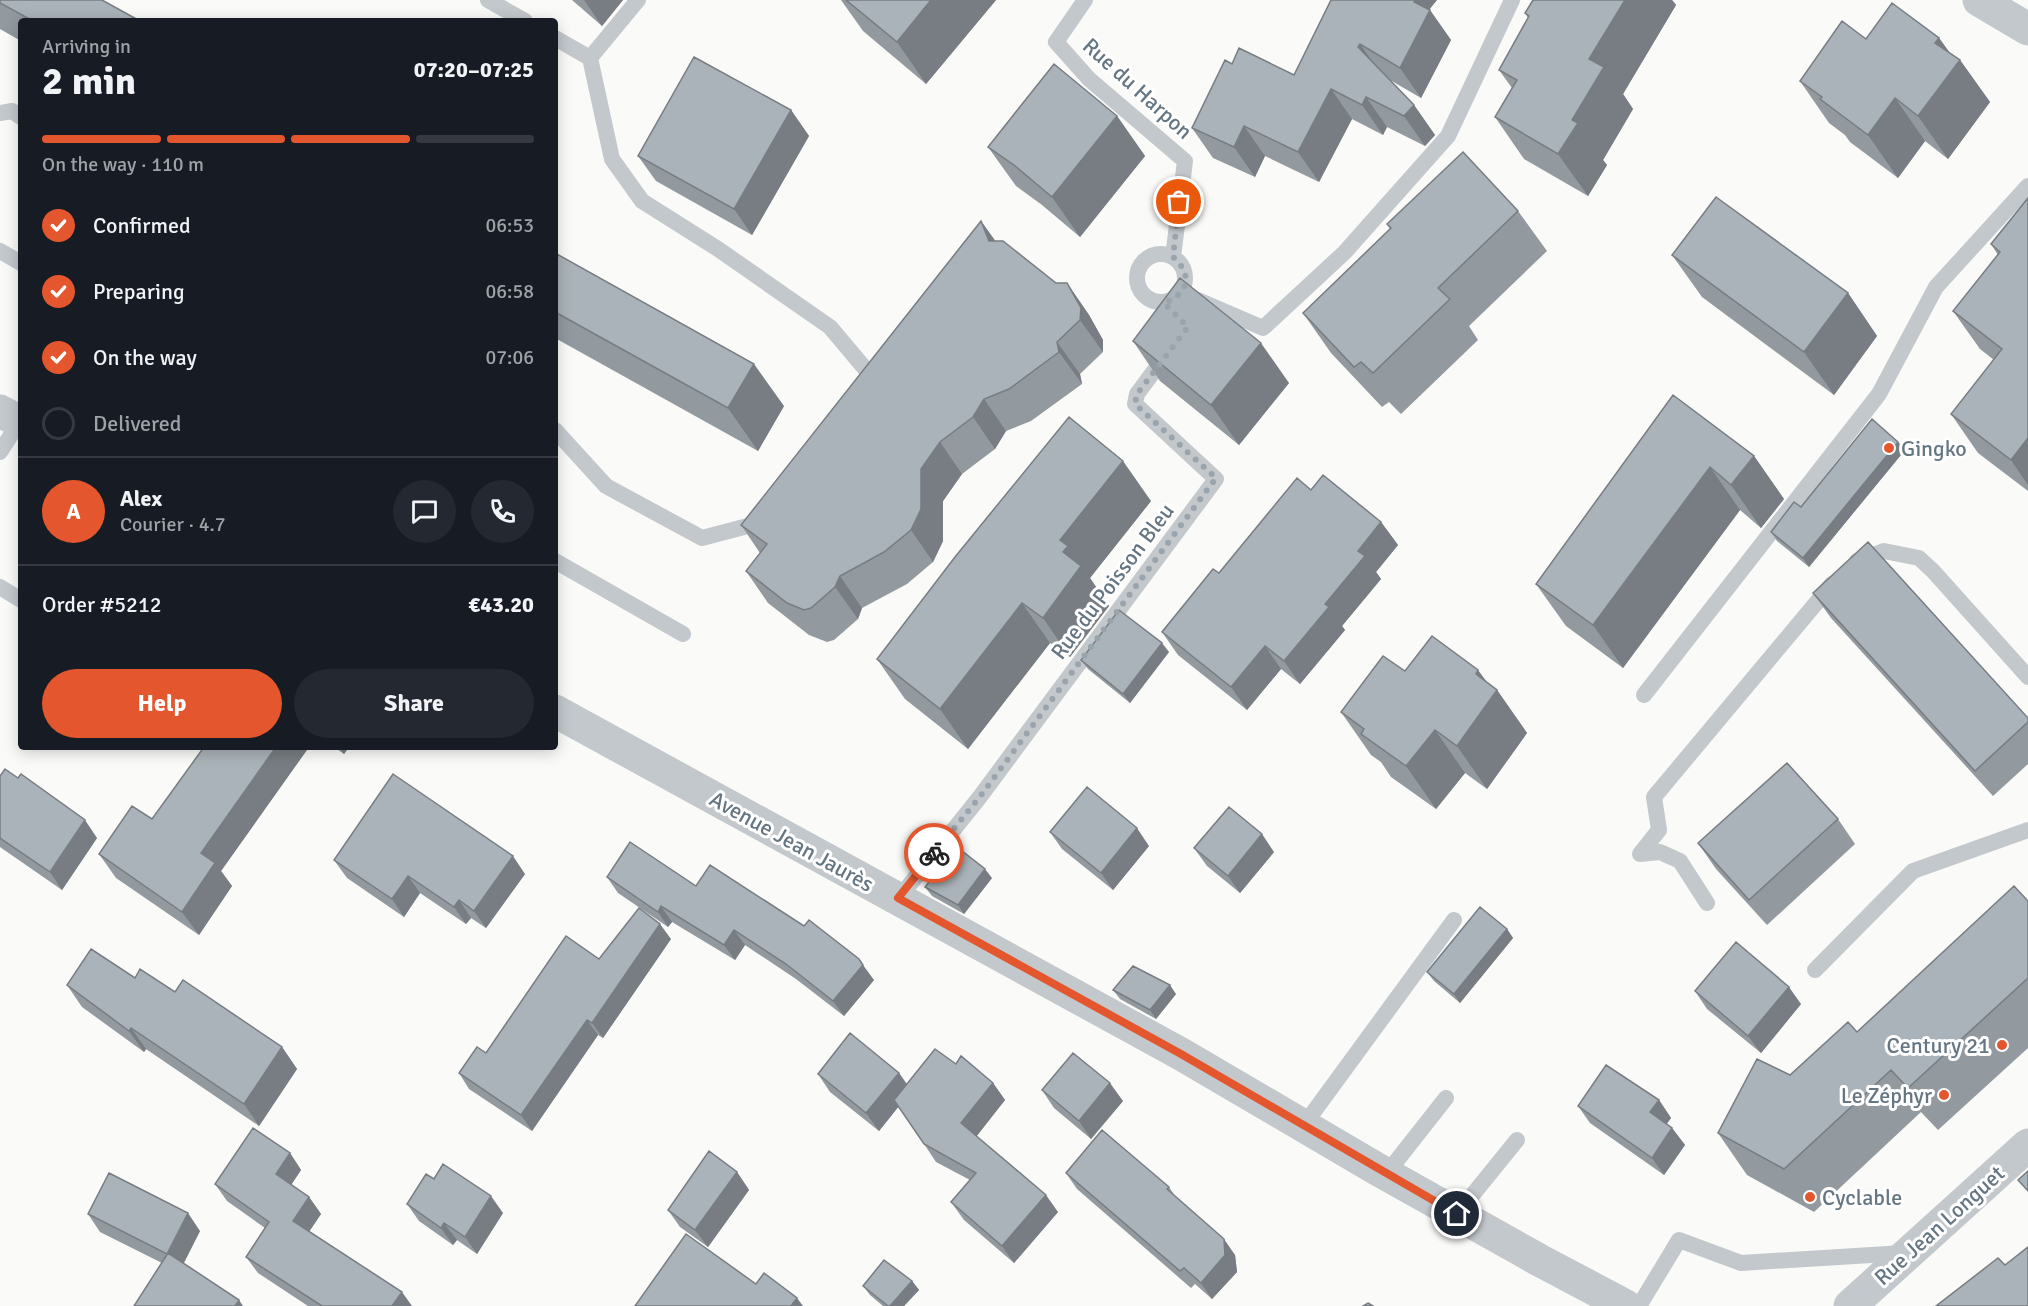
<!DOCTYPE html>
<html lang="en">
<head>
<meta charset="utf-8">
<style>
  :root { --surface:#171b24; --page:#242831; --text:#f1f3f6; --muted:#9ea1a6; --line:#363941; --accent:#e4572e }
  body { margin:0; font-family:Signika,sans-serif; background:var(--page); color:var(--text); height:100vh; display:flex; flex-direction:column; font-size:22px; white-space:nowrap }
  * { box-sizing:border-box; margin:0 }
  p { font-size:20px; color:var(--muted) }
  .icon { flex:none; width:33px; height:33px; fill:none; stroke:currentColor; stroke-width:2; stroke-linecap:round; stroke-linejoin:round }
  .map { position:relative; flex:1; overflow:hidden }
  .panel { position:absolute; left:18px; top:18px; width:540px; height:732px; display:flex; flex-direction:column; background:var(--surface); border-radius:6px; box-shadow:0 3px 15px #0003 }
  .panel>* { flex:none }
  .pin { position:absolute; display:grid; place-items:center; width:51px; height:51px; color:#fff; margin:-26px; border:3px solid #fff; border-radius:50%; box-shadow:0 2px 6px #0007 }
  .courier { position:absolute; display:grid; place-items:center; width:60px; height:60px; margin:-30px; border:4px solid #e4572e; border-radius:50%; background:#fff; color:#222; box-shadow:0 2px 8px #0007 }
  .overview em { font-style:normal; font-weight:700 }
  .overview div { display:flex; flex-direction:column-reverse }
  .overview { display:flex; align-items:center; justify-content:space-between; height:102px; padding:0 24px }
  h1 { font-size:39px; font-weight:700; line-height:45px }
  .bar { display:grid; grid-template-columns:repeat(4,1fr); gap:9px 6px; align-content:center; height:72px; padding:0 24px }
  .bar i { height:8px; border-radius:4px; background:var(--line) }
  .bar .active { background:var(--accent) }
  .bar p { grid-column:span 4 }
  .line { display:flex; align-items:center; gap:15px; padding:0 24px; border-top:2px solid var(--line) }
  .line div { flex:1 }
  .round { display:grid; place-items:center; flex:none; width:63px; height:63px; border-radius:32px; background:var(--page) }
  ol { padding:0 24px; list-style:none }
  li { display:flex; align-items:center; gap:18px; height:66px }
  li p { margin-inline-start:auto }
  li .icon { padding:6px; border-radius:50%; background:var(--accent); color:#fff; stroke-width:4 }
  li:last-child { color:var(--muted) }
  li i { width:33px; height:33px; border:3px solid var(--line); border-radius:50% }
  .action { display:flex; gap:12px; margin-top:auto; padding:12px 24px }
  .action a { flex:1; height:69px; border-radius:36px; background:var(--accent); color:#fff; font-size:24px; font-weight:700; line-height:69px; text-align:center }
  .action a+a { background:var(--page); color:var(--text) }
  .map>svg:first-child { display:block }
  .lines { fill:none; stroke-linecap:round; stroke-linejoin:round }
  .service { stroke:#c3c8cc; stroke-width:16 }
  .minor { stroke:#c3c8cc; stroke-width:33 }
  .tertiary { stroke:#c3c8cc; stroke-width:33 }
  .wall { fill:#929a9f }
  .shaded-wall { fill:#777d82 }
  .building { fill:#aab3b9; stroke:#777d82; stroke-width:1.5 }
  .done { stroke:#99a4ac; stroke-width:6; stroke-dasharray:0 10.8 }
  .route { stroke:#e4572e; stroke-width:8 }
  .poi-dot { fill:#e4572e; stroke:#fff; stroke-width:2 }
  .labels { text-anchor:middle; stroke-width:6; stroke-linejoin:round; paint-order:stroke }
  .street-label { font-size:22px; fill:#657683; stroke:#fff }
  .poi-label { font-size:22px; fill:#657683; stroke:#fff; text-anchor:start }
</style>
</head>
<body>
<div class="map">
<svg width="2028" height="1306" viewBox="0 0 2028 1306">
  <rect width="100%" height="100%" fill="#fafaf8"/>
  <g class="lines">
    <!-- service -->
    <path class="service" d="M488,0L525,21
      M1085,0L1056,42L1089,79L1185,161L1173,257
      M555,38L590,58L612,159L642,201L718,249L830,327L872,377L867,386
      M590,58L638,0
      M0,113L12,111L21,117
      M0,251L21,263
      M1137 278a24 24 0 1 1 48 0a24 24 0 1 1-48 0Z
      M1198,300L1263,328L1344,253L1448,136L1512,0
      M555,430L606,486L702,538L763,522
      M0,452L20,421
      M555,561L683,634
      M1857,561L1884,551L1919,558L1933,571L2028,677
      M0,587L21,600
      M1644,695L1879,394L1936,287L2028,186
      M1640,854L1659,830L1654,797L1832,584
      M1640,854L1660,852L1680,861L1707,903
      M898,899L979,798L1216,479L1135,404L1137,394L1166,355
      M1815,970L1913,871L2028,830
      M1304,1125L1454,920
      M1387,1173L1446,1098
      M1457,1214L1517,1140
      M1639,1306L1679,1240L1741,1263L1904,1253"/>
    <!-- minor -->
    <path class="minor" d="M1979,0L2028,29
      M0,411L21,422
      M555,711L1181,1054L1377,1169L1539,1260L1626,1306"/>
    <!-- tertiary -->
    <path class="tertiary" d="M1850,1306L2028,1145"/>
  </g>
  <!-- wall -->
  <path class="wall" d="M0,0L140,21H21V41L0,29Z
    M572,0H623L602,26Z
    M841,0H996L926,84L863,31Z
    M1331,0H1437L1429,9L1451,40L1421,98L1390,80L1414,105L1435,135L1425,146L1387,127L1383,135L1352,119L1319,182L1265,156L1255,177L1213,158L1192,128L1294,75Z
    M1533,0H1672L1676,5L1623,94L1633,109L1603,160L1607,165L1588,196L1524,159L1495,117L1512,88L1499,70L1528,18L1525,13Z
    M1939,38L1950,53L1960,60L1990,102L1948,159L1925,141L1898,178L1850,142L1845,135L1829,123L1800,81L1866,39Z
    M791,110L809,136L752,235L656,181L638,156Z
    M1117,116L1145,156L1080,237L1042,205L1016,186L988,147Z
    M2028,198V491L1978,453L1951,414L1994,360L1980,349L1953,311L1998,255L1991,244Z
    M1518,211L1547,251L1469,326L1478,340L1401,414L1389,402L1382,407L1331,353L1303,313L1390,229L1387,224Z
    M981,221L995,241L1056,283H1067L1089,315L1103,340V352L1080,374L1082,384L1031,421L1006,431L995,449L962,474L943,501V541L933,562L907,584L862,608L858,619L834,640L827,642L809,635L768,603L746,571L760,553L741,525Z
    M555,253L784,406L758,451L555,338Z
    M1672,255L1848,293L1877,336L1834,395L1702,297Z
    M1133,341L1289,383L1239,445L1160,381Z
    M1673,395L1754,456L1784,499L1761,528L1740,510L1623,668L1566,626L1536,584Z
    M1898,442L1905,450L1809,567L1777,541L1771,532L1801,507Z
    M1311,490L1381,522L1398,545L1376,572L1381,579L1342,626L1345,630L1300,684L1281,669L1247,710L1178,655L1162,632L1219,573Z
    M1151,501L1090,578L1109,606L1070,657L1050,643L968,749L905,699L877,659Z
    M1813,593L2028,718V764L1993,796L1831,618Z
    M1169,652L1130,703L1088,669L1081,660Z
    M1405,671L1488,683L1497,690L1527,733L1487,789L1465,773L1436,809L1391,777L1381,762L1371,755L1341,712Z
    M204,747H309L221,871L232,886L199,935L116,878L99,854L152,819Z
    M334,747H349L344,754Z
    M0,776L97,838L62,890L0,847Z
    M1838,819L1855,844L1767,925L1716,869L1698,843Z
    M1050,832L1149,846L1113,890L1062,849Z
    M1194,848L1274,852L1240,893L1207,866Z
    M334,860L525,874L486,928L471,918L466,924L420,893L404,917L347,878Z
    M607,877L696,886L874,980L844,1016L796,979L745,945L735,960L672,922L668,927L618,893Z
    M992,878L964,914L932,896L925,887Z
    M2028,901V1048L1938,1130L1921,1112L1814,1212L1747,1175L1718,1133L1790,1075L1857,1032Z
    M1507,929L1513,938L1460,1003L1434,981L1427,972Z
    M671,939L603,1038L598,1035L532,1131L469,1089L459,1073L486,1053L599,959Z
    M135,978L282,1047L297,1069L259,1126L146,1049L144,1052L82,1007L67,985Z
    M1113,990L1176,994L1156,1019L1120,999Z
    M1695,991L1801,1004L1761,1053L1707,1009Z
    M956,1064L993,1083L1005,1100L976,1136L1058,1212L1014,1263L964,1220L951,1202L970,1180L936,1162L899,1106L879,1131L830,1092L818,1074L899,1073L907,1084Z
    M1042,1090L1123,1101L1091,1139L1054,1108Z
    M1659,1100L1671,1118L1667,1124L1672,1128L1685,1145L1664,1175L1590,1123L1578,1106Z
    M290,1153L301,1170L291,1185L309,1197L321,1214L309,1231L412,1306H308L258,1273L246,1257L265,1228L227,1201L215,1184Z
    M737,1172L749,1190L708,1247L680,1227L668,1210Z
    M1066,1173L1169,1187L1175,1196L1235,1255L1237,1272L1212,1299L1195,1284L1191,1288L1077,1189Z
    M434,1179L503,1213L477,1254L457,1240L453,1245L419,1221L407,1204Z
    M88,1214L200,1231L184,1263H162L100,1232Z
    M912,1281L919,1290L904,1306H883L870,1295L863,1286Z"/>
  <!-- shaded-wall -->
  <path class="shaded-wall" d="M584,0H623L602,26Z
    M931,0H996L926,84L897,42Z
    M1412,0H1437L1429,10H1430L1451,40L1421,98L1400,68Z
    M1625,0H1672L1676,5L1623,94L1633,109L1603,160L1607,165L1588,196L1558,154L1572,120L1589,59Z
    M1939,38L1957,63L1960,60L1990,102L1948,159L1918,116L1935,43Z
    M1360,44L1381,74L1358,47Z
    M1331,89L1352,119L1319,182L1298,152Z
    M1366,97L1387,127L1383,135L1362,105Z
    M1895,98L1925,141L1898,178L1868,135Z
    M1414,105L1435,135L1425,146L1404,116Z
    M791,110L809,136L752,235L734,209Z
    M1117,116L1145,156L1080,237L1052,197Z
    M1244,126L1265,156L1255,177L1234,147Z
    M981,221L1004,253L989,241Z
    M1067,283L1089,315L1103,340V352L1080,320Z
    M1848,293L1877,336L1834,395L1804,352Z
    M1057,342L1080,374L1082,384L1059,352Z
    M1261,343L1289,383L1239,445L1211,405Z
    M754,364L784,406L758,451L728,408Z
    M984,399L1006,431L995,449L973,417Z
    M2028,438V485L2011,460Z
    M940,442L962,474L943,501V541L933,562L911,530L921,469Z
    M1898,442L1905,450L1809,567L1803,558Z
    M1754,456L1784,499L1761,528L1731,485Z
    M1123,461L1151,501L1090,578L1109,606L1070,657L1043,618L1060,540Z
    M1710,467L1740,510L1623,668L1593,625Z
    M1381,522L1398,545L1376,572L1381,579L1342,626L1345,630L1300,684L1284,661L1325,604L1358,551Z
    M840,576L862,608L858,619L835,587Z
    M1022,603L1050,643L968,749L940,709Z
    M1162,643L1169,652L1130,703L1123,694Z
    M1265,646L1281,669L1247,710L1231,687Z
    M1478,670L1495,693L1497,690L1527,733L1487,789L1457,746L1476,674Z
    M1435,730L1465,773L1436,809L1406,766Z
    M276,747H309L221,871L232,886L199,935L182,912L201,853Z
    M339,747H349L344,754Z
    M85,820L97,838L62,890L50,872Z
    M1137,828L1149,846L1113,890L1101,873Z
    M1262,834L1274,852L1240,893L1228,876Z
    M513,856L525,874L486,928L474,911Z
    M985,869L992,878L964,914L958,905Z
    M408,876L420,893L404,917L392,899Z
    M459,900L471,918L466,924L454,907Z
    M661,906L672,922L668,927L658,912Z
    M660,924L671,939L603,1038L592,1023Z
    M1507,929L1513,938L1460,1003L1454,994Z
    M734,930L745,945L735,960L724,945Z
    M863,965L874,980L844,1016L833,1001Z
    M1170,985L1176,994L1156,1019L1150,1010Z
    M1789,987L1801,1004L1761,1053L1748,1036Z
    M587,1020L598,1035L532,1131L521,1115Z
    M131,1028L146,1049L144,1052L129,1031Z
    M282,1047L297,1069L259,1126L244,1104Z
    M899,1073L911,1091L879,1131L866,1113Z
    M993,1083L1005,1100L973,1141L961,1123Z
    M1110,1083L1123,1101L1091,1139L1079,1121Z
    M1659,1100L1671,1118L1662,1129L1650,1112Z
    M1672,1128L1685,1145L1664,1175L1652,1158Z
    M290,1153L301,1170L287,1191L276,1174Z
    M737,1172L749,1190L708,1247L695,1230Z
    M1046,1195L1058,1212L1014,1263L1002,1246Z
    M491,1196L503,1213L477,1254L465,1237Z
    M309,1197L321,1214L305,1238L293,1221Z
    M188,1213L200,1231L179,1272L167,1254Z
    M444,1223L457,1240L453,1245L441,1228Z
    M1224,1239L1235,1255L1237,1272L1212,1299L1201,1283Z
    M912,1281L919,1290L904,1306H890Z
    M402,1292L412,1306H392Z
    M797,1298L803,1306H791Z
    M239,1300L243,1306H235Z"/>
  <!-- building -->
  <path class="building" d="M0,0H102L140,21H33L0,3Z
    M846,0H931L897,42Z
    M1331,0H1415L1414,2L1430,10L1400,68L1360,44L1358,47L1414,105L1404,116L1366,97L1362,105L1331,89L1298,152L1244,126L1234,147L1192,128L1225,60L1232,64L1239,48L1294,75Z
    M1533,0H1625L1589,59L1604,67L1572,120L1578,123L1558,154L1495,117L1517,80L1499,70L1529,16L1525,13Z
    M1892,3L1939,38L1935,43L1960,60L1918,116L1895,98L1868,135L1820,99L1822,97L1800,81L1842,21L1866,39Z
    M694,57L791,110L734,209L638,156Z
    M1054,64L1117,116L1052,197L1014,165L988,147Z
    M1463,152L1518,211L1438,288L1450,299L1373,373L1361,362L1354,367L1303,313L1391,228L1387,224Z
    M1716,197L1848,293L1804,352L1672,255Z
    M2028,198V438L2011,460L1951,414L2002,349L1953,311L2000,252L1991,244Z
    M981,221L989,241H1003L1056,283H1067L1081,308L1080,320L1057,342L1059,352L1009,389L984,399L973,417L940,442L921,469V509L911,530L884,552L840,576L835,587L811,608L804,610L787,603L746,571L767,544L741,525Z
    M555,253L754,364L728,408L555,312Z
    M1180,278L1261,343L1211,405L1133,341Z
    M1673,395L1754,456L1731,485L1710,467L1593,625L1536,584Z
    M1069,417L1123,461L1060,540L1068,546L1063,552L1081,566L1043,618L1022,603L940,709L877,659L955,557Z
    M1872,419L1898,442L1803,558L1771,532L1794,502L1801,507Z
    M1323,475L1381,522L1358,551L1365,556L1325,604L1329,607L1284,661L1265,646L1231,687L1162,632L1213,569L1219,573L1297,478L1311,490Z
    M1868,542L2028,718V722L1975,771L1813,593Z
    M1119,610L1162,643L1123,694L1081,660Z
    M1432,636L1478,670L1476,674L1497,690L1457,746L1435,730L1406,766L1361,734L1364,729L1341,712L1383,656L1405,671Z
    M204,747H276L201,853L215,863L182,912L99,854L132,806L152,819Z
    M1787,763L1838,819L1749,900L1698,843Z
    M5,769L18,778L21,774L85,820L50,872L0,838V776Z
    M393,774L513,856L474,911L459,900L454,907L408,876L392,899L334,860Z
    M1087,787L1137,828L1101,873L1050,832Z
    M1229,807L1262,834L1228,876L1194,848Z
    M630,842L696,886L710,865L804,926L809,920L859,959L863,965L833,1001L786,964L734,930L724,945L661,906L658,912L607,877Z
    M957,847L985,869L958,905L925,887Z
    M2014,886L2028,901V978L1908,1088L1891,1070L1784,1169L1718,1133L1757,1059L1790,1075L1848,1022L1857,1032Z
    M1480,907L1507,929L1454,994L1427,972Z
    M639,908L660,924L592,1023L587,1020L521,1115L459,1073L477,1047L486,1053L566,936L599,959Z
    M1736,942L1789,987L1748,1036L1695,991Z
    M91,949L135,978L140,969L175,992L183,980L282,1047L244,1104L131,1028L129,1031L67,985Z
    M1133,966L1170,985L1150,1010L1113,990Z
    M850,1033L899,1073L866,1113L818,1074Z
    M935,1049L956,1064L961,1056L993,1083L961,1123L1046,1195L1002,1246L951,1202L976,1173L924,1144L894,1100Z
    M1073,1053L1110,1083L1079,1121L1042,1090Z
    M1606,1065L1659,1100L1650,1112L1672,1128L1652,1158L1578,1106Z
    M253,1128L290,1153L276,1174L309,1197L293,1221L402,1292L392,1306H322L246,1257L269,1222L215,1184Z
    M1102,1130L1169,1187L1167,1189L1224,1239L1225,1255L1201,1283L1184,1268L1180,1271L1066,1173Z
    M709,1151L737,1172L695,1230L668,1210Z
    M443,1164L491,1196L465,1237L444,1223L441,1228L407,1204L426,1174L434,1179Z
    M2028,1171V1191L2018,1180Z
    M109,1173L188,1213L167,1254L88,1214Z
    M686,1234L756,1284L764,1273L797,1298L791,1306H635Z
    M2028,1247V1306H1936L1998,1258L2005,1265Z
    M168,1253L239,1300L235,1306H134Z
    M884,1260L912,1281L890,1306H888L863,1286Z
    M1368,1303L1373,1306H1363Z"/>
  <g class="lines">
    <!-- done -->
    <path class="done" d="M934,853L979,798L1216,478L1135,404L1137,394L1188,327L1164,303C1189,294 1193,274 1173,257L1179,202"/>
    <!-- route -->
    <path class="route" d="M934,853L898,898L1181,1054L1457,1214"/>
  </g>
  <!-- markers -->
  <g class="poi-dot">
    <circle cx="1889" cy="448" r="6"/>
    <circle cx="2002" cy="1045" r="6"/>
    <circle cx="1944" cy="1095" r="6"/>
    <circle cx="1810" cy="1197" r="6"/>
  </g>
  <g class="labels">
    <!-- street labels -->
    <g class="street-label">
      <text transform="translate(1138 88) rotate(42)" y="8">Rue du Harpon</text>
      <text transform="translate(1112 581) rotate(-53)" y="8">Rue du Poisson Bleu</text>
      <text transform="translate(792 841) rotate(29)" y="8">Avenue Jean Jaurès</text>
      <text transform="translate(1939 1225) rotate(-42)" y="8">Rue Jean Longuet</text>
    </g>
    <!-- poi labels -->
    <g class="poi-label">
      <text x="1901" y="456">Gingko</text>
      <text x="1990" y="1053" text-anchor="end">Century 21</text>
      <text x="1932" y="1103" text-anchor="end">Le Zéphyr</text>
      <text x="1822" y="1205">Cyclable</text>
    </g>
  </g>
</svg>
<div class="pin" style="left:1179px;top:202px;background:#ea580c"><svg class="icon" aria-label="bag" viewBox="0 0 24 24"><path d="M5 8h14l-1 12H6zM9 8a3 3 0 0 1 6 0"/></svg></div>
<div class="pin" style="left:1457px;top:1214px;background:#1f2937"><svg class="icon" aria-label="home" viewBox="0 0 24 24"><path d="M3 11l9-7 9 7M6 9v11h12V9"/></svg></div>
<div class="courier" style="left:934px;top:853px"><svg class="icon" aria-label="bike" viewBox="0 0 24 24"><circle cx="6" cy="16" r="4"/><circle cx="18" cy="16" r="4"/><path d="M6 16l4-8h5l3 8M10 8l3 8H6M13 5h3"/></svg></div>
<section class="panel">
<div class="overview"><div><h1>2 min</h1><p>Arriving in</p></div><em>07:20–07:25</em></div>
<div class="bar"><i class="active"></i><i class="active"></i><i class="active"></i><i></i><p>On the way · 110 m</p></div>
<ol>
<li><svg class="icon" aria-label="check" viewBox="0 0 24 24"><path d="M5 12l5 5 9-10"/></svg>Confirmed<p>06:53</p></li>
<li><svg class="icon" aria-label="check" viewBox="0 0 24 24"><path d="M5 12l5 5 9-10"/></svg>Preparing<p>06:58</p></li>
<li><svg class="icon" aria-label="check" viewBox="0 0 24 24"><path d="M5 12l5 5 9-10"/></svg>On the way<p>07:06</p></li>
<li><i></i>Delivered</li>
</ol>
<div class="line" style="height:108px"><b class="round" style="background:var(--accent);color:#fff">A</b><div><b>Alex</b><p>Courier · 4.7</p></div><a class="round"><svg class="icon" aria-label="chat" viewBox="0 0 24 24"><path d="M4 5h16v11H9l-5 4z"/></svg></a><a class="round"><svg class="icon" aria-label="phone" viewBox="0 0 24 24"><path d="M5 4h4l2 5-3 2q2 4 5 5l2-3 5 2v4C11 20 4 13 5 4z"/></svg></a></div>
<div class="line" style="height:78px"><div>Order #5212</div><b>€43.20</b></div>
<div class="action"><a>Help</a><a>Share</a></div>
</section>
</div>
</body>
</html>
